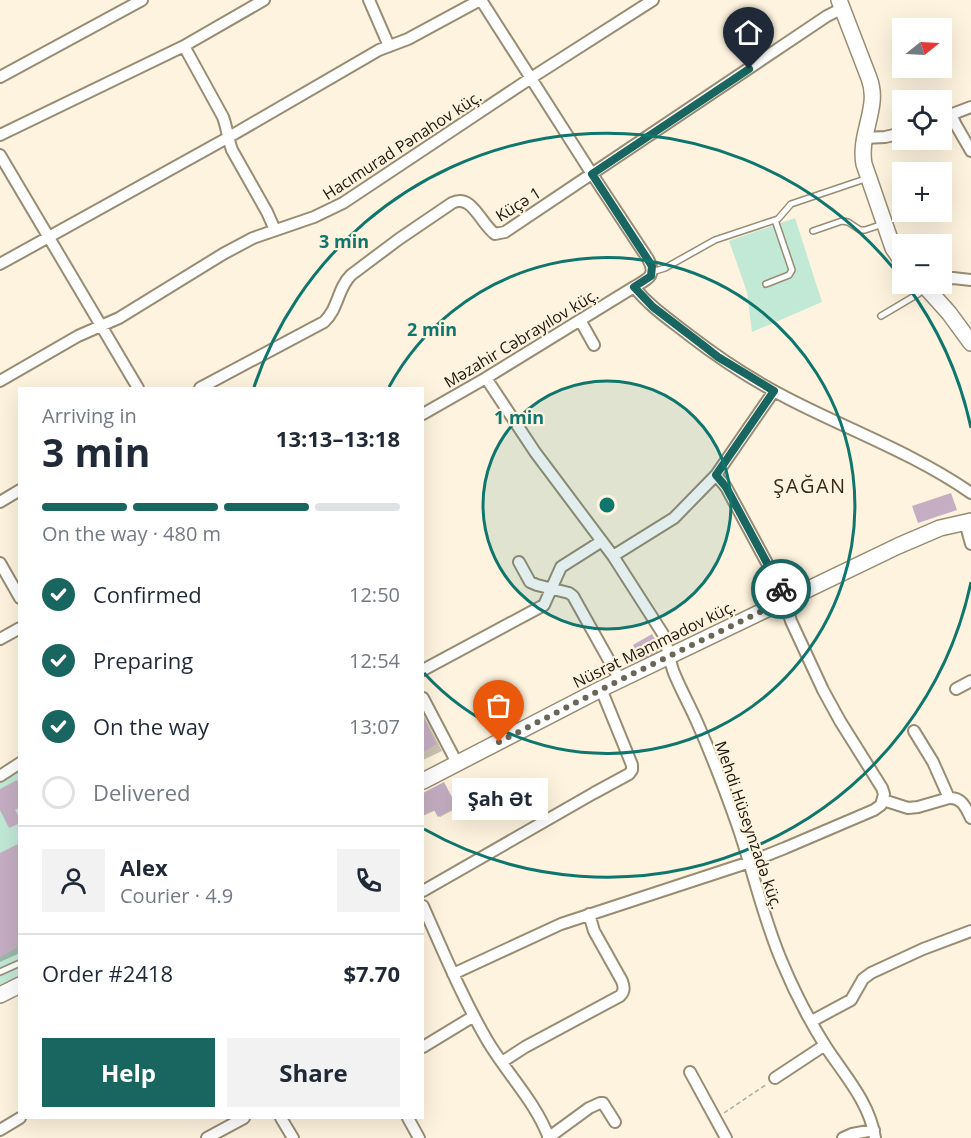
<!DOCTYPE html>
<html lang="en">
<head>
<meta charset="utf-8">
<style>
  :root { --surface:#fff; --page:#f2f2f3; --text:#1f2937; --muted:#747a83; --line:#e0e1e3; --accent:#19655f }
  body { margin:0; font-family:"Open Sans",sans-serif; background:var(--page); color:var(--text); height:100vh; display:flex; flex-direction:column; font-size:22px; white-space:nowrap }
  * { box-sizing:border-box; margin:0 }
  p { font-size:20px; color:var(--muted) }
  .icon { flex:none; width:33px; height:33px; fill:none; stroke:currentColor; stroke-width:2; stroke-linecap:round; stroke-linejoin:round }
  .map { position:relative; flex:1; overflow:hidden }
  .sheet { position:absolute; left:18px; top:387px; width:406px; height:732px; display:flex; flex-direction:column; background:var(--surface); border-radius:0px; box-shadow:0 6px 24px #0002 }
  .sheet>* { flex:none }
  .needle { width:39px; rotate:72deg }
  .controls { position:absolute; left:892px; top:18px; display:grid; gap:12px }
  .controls a { display:grid; place-items:center; width:60px; height:60px; border-radius:0px; background:var(--surface); box-shadow:0 6px 24px #0002; font-size:30px }
  .pin { position:absolute; display:grid; place-items:center; width:51px; height:51px; color:#fff; margin:-62px -26px; border-radius:50% 50% 50% 0; rotate:-45deg; box-shadow:0 0 6px #0007 }
  .pin .icon { rotate:45deg }
  .courier { position:absolute; display:grid; place-items:center; width:60px; height:60px; margin:-30px; border:4px solid #19655f; border-radius:50%; background:#fff; color:#222; box-shadow:0 2px 8px #0007 }
  .bubble { position:absolute; height:42px; border-radius:0px; background:var(--surface); box-shadow:0 6px 24px #0002; font-size:20px; font-weight:700; line-height:42px; text-align:center }
  .summary em { font-style:normal; font-weight:700 }
  .summary div { display:flex; flex-direction:column-reverse }
  .summary { display:flex; align-items:center; justify-content:space-between; height:102px; padding:0 24px }
  h1 { font-size:39px; font-weight:700; line-height:45px }
  .bar { display:grid; grid-template-columns:repeat(4,1fr); gap:9px 6px; align-content:center; height:72px; padding:0 24px }
  .bar i { height:8px; border-radius:4px; background:var(--line) }
  .bar .active { background:var(--accent) }
  .bar p { grid-column:span 4 }
  .line { display:flex; align-items:center; gap:15px; padding:0 24px; border-top:2px solid var(--line) }
  .line div { flex:1 }
  .round { display:grid; place-items:center; flex:none; width:63px; height:63px; border-radius:0px; background:var(--page) }
  ol { padding:0 24px; list-style:none }
  li { display:flex; align-items:center; gap:18px; height:66px }
  li p { margin-inline-start:auto }
  li .icon { padding:6px; border-radius:50%; background:var(--accent); color:#fff; stroke-width:4 }
  li:last-child { color:var(--muted) }
  li i { width:33px; height:33px; border:3px solid var(--line); border-radius:50% }
  .cta { display:flex; gap:12px; margin-top:auto; padding:12px 24px }
  .cta a { flex:1; height:69px; border-radius:0px; background:var(--accent); color:#fff; font-size:24px; font-weight:700; line-height:69px; text-align:center }
  .cta a+a { background:var(--page); color:var(--text) }
  .map>svg:first-child { display:block }
  .green { fill:#c2e8d6 }
  .shadow { fill:#0003 }
  .building { fill:#c5aec3 }
  .lines { fill:none; stroke-linecap:round; stroke-linejoin:round }
  .lane-casing { stroke:#988c73; stroke-width:8 }
  .street-casing { stroke:#988c73; stroke-width:14 }
  .secondary-casing { stroke:#988c73; stroke-width:18 }
  .path { stroke:#b2aa99; stroke-width:1.5; stroke-dasharray:4.5 3; stroke-linecap:butt }
  .lane { stroke:#fff; stroke-width:5 }
  .street { stroke:#fff; stroke-width:10 }
  .secondary { stroke:#fff; stroke-width:15 }
  .done { stroke:#6b6557; stroke-width:6; stroke-dasharray:0 10.8 }
  .route { stroke:#19655f; stroke-width:8 }
  .ring { fill:none; stroke:#0f766e; stroke-width:3 }
  .labels { text-anchor:middle; stroke-width:4.5; stroke-linejoin:round; paint-order:stroke }
  .street-label { font-size:16px; fill:#1d180f; stroke:#fdf3de }
  .quarter-label { font-size:20px; letter-spacing:1.5px; fill:#372d17; stroke:#fdf3de }
  .centre { fill:#0f766e; stroke:#fdf3de; stroke-width:3 }
  .ring-label { font-size:18px; text-anchor:middle; font-weight:bold; fill:#0f766e; stroke:#fdf3de; stroke-width:4.5; stroke-linejoin:round; paint-order:stroke }
</style>
</head>
<body>
<div class="map">
<svg width="971" height="1138" viewBox="0 0 971 1138">
  <rect width="100%" height="100%" fill="#fdf3de"/>
  <!-- green -->
  <path class="green" d="M795,218L822,302L752,332L747,292L729,241Z
    M19,769V976L0,986V782Z"/>
  <!-- shadow -->
  <path class="shadow" d="M655,639L662,652L645,662L635,646Z
    M423,714L442,751L423,760Z
    M444,785L457,808L440,817L436,810L423,816V794Z
    M20,844V953L0,962V855Z"/>
  <!-- building -->
  <path class="building" d="M951,493L957,510L918,523L912,506Z
    M652,634L661,650L641,660L633,645Z
    M423,717L437,744L423,752Z
    M17,780L20,784V794L18,795L20,798V807L15,810L20,818V823L9,828L0,810V789Z
    M444,782L457,807L438,817L434,810L423,815V793Z
    M20,843V946L0,957V853Z"/>
  <g class="lines">
    <!-- lane casing -->
    <g class="lane-casing">
      <path id="lane" d="M813,231L842,221L848,222L860,230H865L883,224
        M652,272L665,268L715,240L778,219L791,204L868,178
        M766,284L789,275L792,270L775,220
        M881,316L918,294L926,288
        M0,972L20,963"/>
    </g>
    <!-- street casing -->
    <g class="street-casing">
      <path id="street" d="M369,0L389,46
        M184,46L223,117C227,128 228,139 232,150L267,212L275,230
        M0,77L142,0
        M951,115L956,125L971,151
        M942,118L971,107
        M0,135L184,46L264,0
        M864,138L885,137L903,133
        M0,155L138,388
        M0,264L229,137L379,50L408,39L480,0
        M942,280L953,278L971,280
        M634,287C650,307 670,320 689,335C720,359 754,381 789,399C849,430 915,454 971,493
        M580,320L594,345
        M486,378L535,452L613,556L663,634C668,647 669,660 674,673C681,690 690,706 697,722C712,756 725,790 737,824C753,870 763,918 782,962C794,991 809,1020 826,1047C845,1076 870,1103 875,1138
        M0,381L78,336L119,318L223,254L253,238L314,217L343,203L531,78L653,0
        M200,388L324,322C339,308 337,289 351,275L399,239L452,203C472,193 480,223 495,234L505,232L827,16L843,8
        M423,414L486,378L634,287C648,279 657,276 648,259L592,174L481,0
        M0,502L20,490
        M965,522L971,544
        M613,556L674,518L716,475L774,391
        M519,562L530,582L537,585L569,593L573,596L620,680
        M0,563L20,598
        M0,639L20,628
        M423,670L544,605L561,567L602,541
        M956,689L971,681
        M423,698L457,763
        M914,731L933,762L949,798
        M0,776L20,763
        M883,800L908,808L918,807L949,798C962,797 966,808 971,818
        M423,891L594,793L629,774L632,770V765L601,689
        M423,906C443,951 462,997 487,1040C507,1074 535,1101 549,1138
        M453,974L561,924L750,862L785,848L874,810L881,805L884,794L882,788L840,721L823,690L791,621L781,589L726,487L716,475
        M812,1021L851,1000L863,979L871,973L923,949L971,931
        M423,1047L474,1016
        M502,1062L525,1047L620,996C625,991 624,987 622,981L594,931L589,914
        M690,1072L726,1138
        M775,1078L825,1045
        M281,1118L293,1138
        M408,1118L419,1138
        M0,1130L20,1118
        M207,1138L244,1118
        M548,1138L589,1108L600,1103H603L615,1122
        M843,1138L852,1134L874,1130"/>
    </g>
    <!-- secondary casing -->
    <g class="secondary-casing">
      <path id="secondary" d="M839,0L869,78C872,86 873,93 872,102C870,123 860,142 864,164L893,248L903,263
        M923,284L949,313L971,343
        M423,781L601,689L898,546L940,528L971,521
        M0,995L20,985"/>
    </g>
    <!-- path -->
    <path class="path" d="M724,1113L767,1084"/>
    <!-- lane -->
    <use href="#lane" class="lane"/>
    <!-- street -->
    <use href="#street" class="street"/>
    <!-- secondary -->
    <use href="#secondary" class="secondary"/>
  </g>
  <g class="lines">
    <!-- done -->
    <path class="done" d="M499,742L620,680L785,600L781,589"/>
    <!-- route -->
    <path class="route" d="M749,69L592,174L652,266L651,276L634,287L653,307L704,346L718,357L774,391L716,475L726,487L781,589"/>
  </g>
  <!-- distance rings -->
  <circle cx="607" cy="505" r="124" fill="#0f766e" fill-opacity=".12"/>
  <g class="ring">
    <circle cx="607" cy="505" r="124"/>
    <path d="M389 387A248 248 0 1 1 424 673"/>
    <path d="M971 582A372 372 0 0 1 424 829M254 387A372 372 0 0 1 902 279M906 284A372 372 0 0 1 971 428"/>
  </g>
  <g class="labels">
    <!-- street labels -->
    <g class="street-label">
      <text transform="translate(402 145) rotate(-33)" y="6">Hacımurad Pənahov küç.</text>
      <text transform="translate(518 204) rotate(-32)" y="6">Küçə 1</text>
      <text transform="translate(521 338) rotate(-31)" y="6">Məzahir Cəbrayılov küç.</text>
      <text transform="translate(654 644) rotate(-26)" y="6">Nüsrət Məmmədov küç.</text>
      <text transform="translate(749 825) rotate(71)" y="6">Mehdi Hüseynzadə küç.</text>
    </g>
    <!-- quarter labels -->
    <g class="quarter-label">
      <text x="810" y="493">ŞAĞAN</text>
    </g>
  </g>
  <circle cx="607" cy="505" r="9" class="centre"/>
  <g class="ring-label">
    <text x="344" y="248">3 min</text>
    <text x="432" y="336">2 min</text>
    <text x="519" y="424">1 min</text>
  </g>
</svg>
<div class="controls">
<a><svg class="needle" viewBox="-14 -14 28 28"><path d="M0-13l5 13h-10z" fill="#e53935"/><path d="M0 13l5-13h-10z" fill="#747a83"/></svg></a>
<a><svg class="icon" aria-label="locate" viewBox="0 0 24 24"><circle cx="12" cy="12" r="6"/><path d="M12 2v4M12 18v4M2 12h4M18 12h4"/></svg></a>
<a>+</a>
<a>−</a>
</div>
<div class="pin" style="left:499px;top:742px;background:#ea580c"><svg class="icon" aria-label="bag" viewBox="0 0 24 24"><path d="M5 8h14l-1 12H6zM9 8a3 3 0 0 1 6 0"/></svg></div>
<div class="pin" style="left:749px;top:69px;background:#1f2937"><svg class="icon" aria-label="home" viewBox="0 0 24 24"><path d="M3 11l9-7 9 7M6 9v11h12V9"/></svg></div>
<div class="courier" style="left:781px;top:589px"><svg class="icon" aria-label="bike" viewBox="0 0 24 24"><circle cx="6" cy="16" r="4"/><circle cx="18" cy="16" r="4"/><path d="M6 16l4-8h5l3 8M10 8l3 8H6M13 5h3"/></svg></div>
<div class="bubble" style="left:452px;top:778px;width:96px">Şah Ət</div>
<section class="sheet">
<div class="summary"><div><h1>3 min</h1><p>Arriving in</p></div><em>13:13–13:18</em></div>
<div class="bar"><i class="active"></i><i class="active"></i><i class="active"></i><i></i><p>On the way · 480 m</p></div>
<ol>
<li><svg class="icon" aria-label="check" viewBox="0 0 24 24"><path d="M5 12l5 5 9-10"/></svg>Confirmed<p>12:50</p></li>
<li><svg class="icon" aria-label="check" viewBox="0 0 24 24"><path d="M5 12l5 5 9-10"/></svg>Preparing<p>12:54</p></li>
<li><svg class="icon" aria-label="check" viewBox="0 0 24 24"><path d="M5 12l5 5 9-10"/></svg>On the way<p>13:07</p></li>
<li><i></i>Delivered</li>
</ol>
<div class="line" style="height:108px"><a class="round"><svg class="icon" aria-label="person" viewBox="0 0 24 24"><circle cx="12" cy="8" r="4"/><path d="M4 21q1-7 8-7t8 7"/></svg></a><div><b>Alex</b><p>Courier · 4.9</p></div><a class="round"><svg class="icon" aria-label="phone" viewBox="0 0 24 24"><path d="M5 4h4l2 5-3 2q2 4 5 5l2-3 5 2v4C11 20 4 13 5 4z"/></svg></a></div>
<div class="line" style="height:78px"><div>Order #2418</div><b>$7.70</b></div>
<div class="cta"><a>Help</a><a>Share</a></div>
</section>
</div>
</body>
</html>
